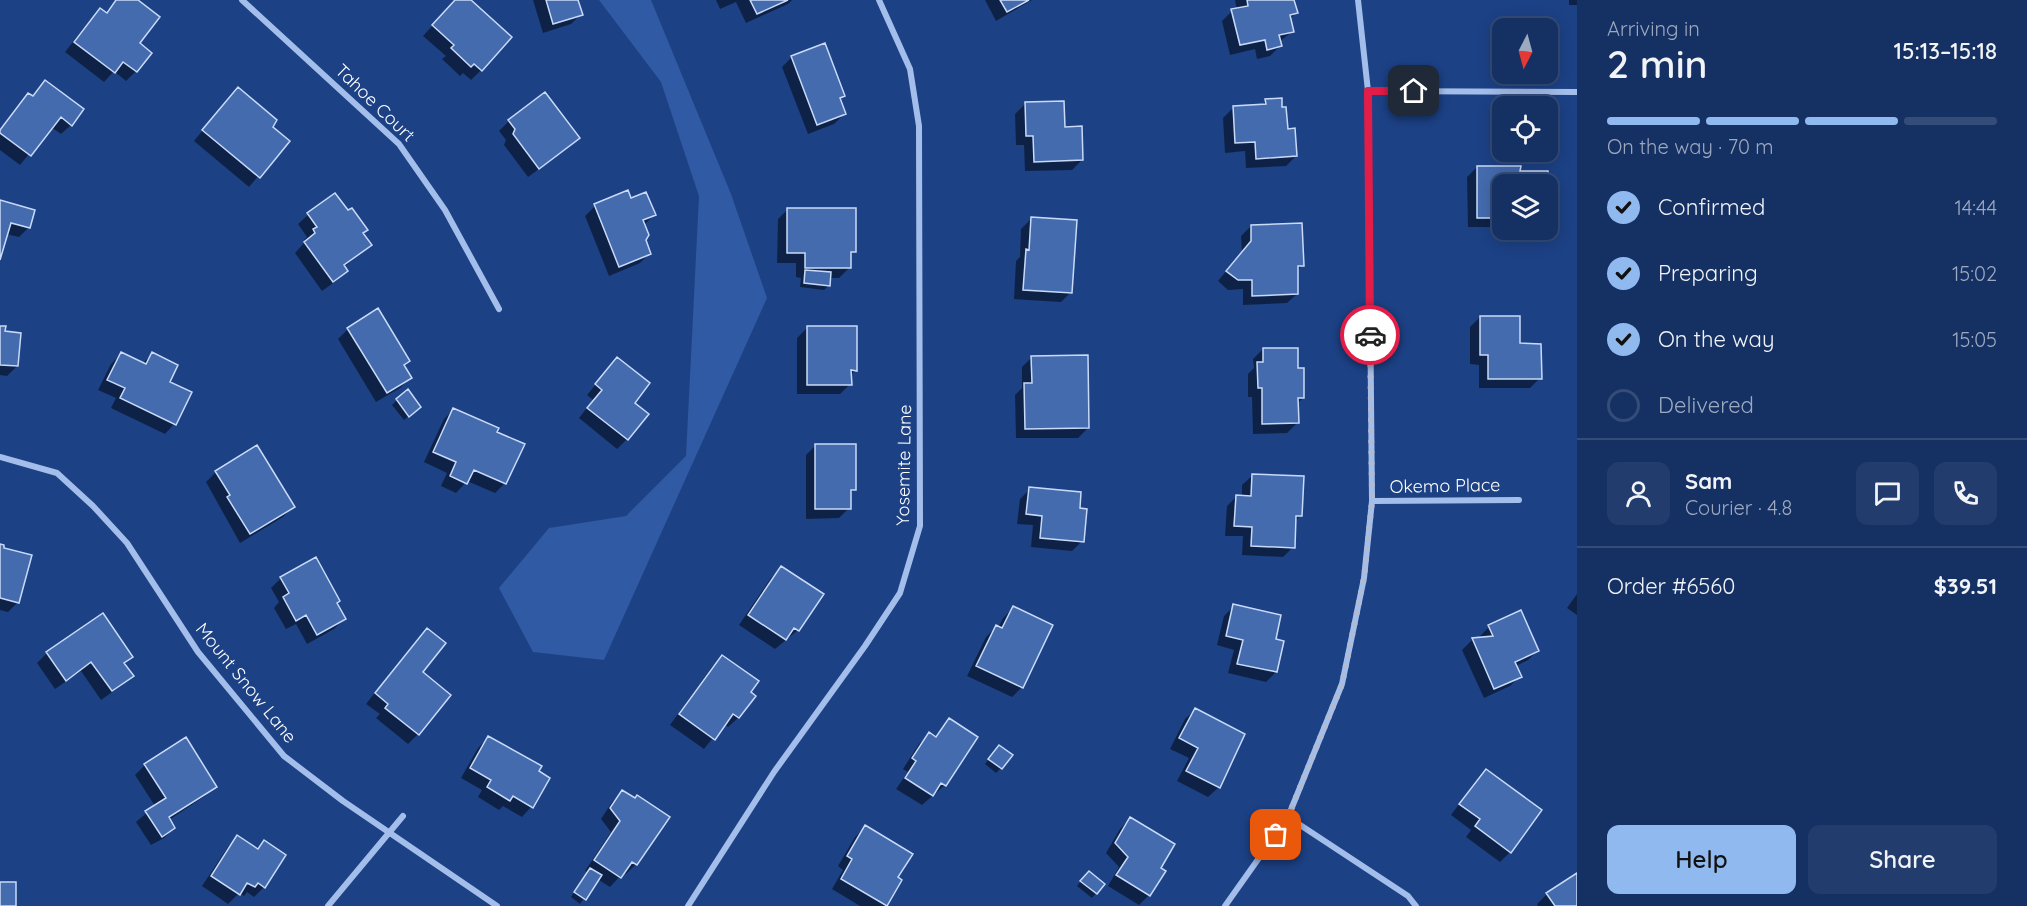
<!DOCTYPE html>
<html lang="en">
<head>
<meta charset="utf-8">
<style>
  :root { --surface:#153164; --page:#223d6d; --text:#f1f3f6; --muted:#9da9bf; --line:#344c78; --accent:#90b9f0 }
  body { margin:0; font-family:Quicksand,sans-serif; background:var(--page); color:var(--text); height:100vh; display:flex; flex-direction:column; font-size:22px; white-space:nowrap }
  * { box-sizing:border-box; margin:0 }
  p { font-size:20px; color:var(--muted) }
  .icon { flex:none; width:33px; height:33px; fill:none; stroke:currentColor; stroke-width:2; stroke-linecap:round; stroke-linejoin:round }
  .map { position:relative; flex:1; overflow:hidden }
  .details { display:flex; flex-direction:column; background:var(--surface); width:450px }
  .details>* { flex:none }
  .needle { width:39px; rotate:186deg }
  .fabs { position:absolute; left:1492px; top:18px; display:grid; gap:12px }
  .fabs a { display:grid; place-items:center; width:66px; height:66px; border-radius:12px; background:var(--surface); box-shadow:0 3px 15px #0003,0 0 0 2px var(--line); font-size:30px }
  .pin { position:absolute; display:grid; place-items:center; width:51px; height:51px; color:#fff; margin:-26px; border-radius:12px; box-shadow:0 3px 9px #0006 }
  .courier { position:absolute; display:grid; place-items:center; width:60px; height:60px; margin:-30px; border:4px solid #e11d48; border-radius:50%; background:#fff; color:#222; box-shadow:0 2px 8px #0007 }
  .headline em { font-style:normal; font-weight:600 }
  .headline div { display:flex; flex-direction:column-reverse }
  .headline { display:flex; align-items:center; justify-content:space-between; height:102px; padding:0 30px }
  h1 { font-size:39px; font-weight:600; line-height:45px }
  .bar { display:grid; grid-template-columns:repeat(4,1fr); gap:9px 6px; align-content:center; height:72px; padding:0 30px }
  .bar i { height:8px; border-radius:4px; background:var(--line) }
  .bar .selected { background:var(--accent) }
  .bar p { grid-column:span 4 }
  .line { display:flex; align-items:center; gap:15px; padding:0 30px; border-top:2px solid var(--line) }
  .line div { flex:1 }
  .round { display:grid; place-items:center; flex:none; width:63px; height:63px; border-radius:12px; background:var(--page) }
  ol { padding:0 30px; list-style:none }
  li { display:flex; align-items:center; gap:18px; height:66px }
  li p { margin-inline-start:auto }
  li .icon { padding:6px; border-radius:50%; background:var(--accent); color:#111; stroke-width:4 }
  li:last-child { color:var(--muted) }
  li i { width:33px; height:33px; border:3px solid var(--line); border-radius:50% }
  .action { display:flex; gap:12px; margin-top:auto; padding:12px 30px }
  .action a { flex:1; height:69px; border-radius:12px; background:var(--accent); color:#111; font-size:24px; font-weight:600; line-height:69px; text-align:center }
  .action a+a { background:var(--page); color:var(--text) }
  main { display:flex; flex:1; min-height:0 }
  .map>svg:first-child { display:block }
  .green { fill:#305aa3 }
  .shadow { fill:#0007 }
  .building { fill:#446bae; stroke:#c9daf8; stroke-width:1.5 }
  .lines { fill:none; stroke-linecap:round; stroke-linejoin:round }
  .minor { stroke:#a4beeb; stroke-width:6 }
  .done { stroke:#b0bcd4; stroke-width:6; stroke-dasharray:0 10.8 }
  .route { stroke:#e11d48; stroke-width:8 }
  .labels { text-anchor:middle; stroke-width:6; stroke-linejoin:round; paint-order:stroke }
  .street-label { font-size:18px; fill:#fff; stroke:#1c4185 }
</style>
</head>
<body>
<main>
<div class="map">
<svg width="1577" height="906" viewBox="0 0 1577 906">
  <rect width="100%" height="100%" fill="#1c4185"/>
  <!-- green -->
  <path class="green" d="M599,0H651L731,194L767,298L604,660L533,652L499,588L549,528L626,516L686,456L699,196L661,82Z"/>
  <!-- shadow -->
  <path class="shadow" d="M116,0H136L138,44L136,71L126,81L114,71L104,82L65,52L90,20L100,10L105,14Z
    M456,0H469L481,70L471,80L463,73L460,76L442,59L446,56L423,36Z
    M533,0H577L581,14L571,24L543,33Z
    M716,0H792L788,4L746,23L736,2L720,9Z
    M985,0H1032L996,21Z
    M1235,0H1293L1296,13L1290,19L1293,31L1279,42L1280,46L1270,56L1257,59L1255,49L1230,55L1222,21L1232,11L1237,10Z
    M1569,0H1577V5H1569Z
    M792,57L843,96L839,100L844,114L834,124L808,134L782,67Z
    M45,82L71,125L61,134L51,127L20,165L0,150V129L18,105L28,95L31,97Z
    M228,99L271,127L288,141L249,187L194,141Z
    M1266,101L1286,130L1296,156L1286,166L1246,168L1245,151L1225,153L1223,118L1233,108L1261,106Z
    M1025,104L1063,128L1082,160L1072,170L1025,171L1024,145H1016L1015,114Z
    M509,121L578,138L568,148L528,177L504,145L506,140L499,131Z
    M1477,167L1519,172H1547V184H1503V227H1468L1467,177Z
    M335,195L370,245L344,267L346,271L336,281L322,291L295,253L305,242L304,240L307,237L298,224L308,215Z
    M630,200L654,215L644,225L645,240L650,253L640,263L609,276L585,216L595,206Z
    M0,201L29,227L19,237L6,234L0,255Z
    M788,209L854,251L850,256L849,268L839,278H829V285L824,290L800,287L801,278L796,277V263H777L778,219Z
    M1031,219L1071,292L1061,302L1014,299L1016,261L1020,257L1021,229Z
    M1251,226L1302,265L1296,272L1297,294L1287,303L1243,305V289L1228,290L1218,281L1242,252L1241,236Z
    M1480,317L1519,345L1540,378L1530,388H1479V365L1470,364V327Z
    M0,328L17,366L7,376L0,375Z
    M807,328L856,370L850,376V384L840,394H797V338Z
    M348,329L403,366L410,378L400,388L376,402L338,339Z
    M1263,349L1297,370L1303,398L1297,404V423L1287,433L1253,434L1252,397H1248V374L1254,368L1253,359Z
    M121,354L142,364L152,354L168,382L174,424L165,434L111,408L116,398L98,390L111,364Z
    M1032,357L1088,428L1078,438H1016L1015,395L1022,388V367Z
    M617,359L627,439L617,449L579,418L593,400L587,395Z
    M397,400L415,411L404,420L392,405Z
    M454,409L495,432L505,483L495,493L467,481L456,493L441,486L447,473L424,462L444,419Z
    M816,445L855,489L849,495V508L839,518L806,519V455Z
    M216,472L293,507L283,517L240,543L206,482Z
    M1252,476L1300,516L1294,522L1293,547L1283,557L1242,555L1243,536H1225L1227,506L1237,496L1242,497V485Z
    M1030,489L1078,509L1082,541L1072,551L1031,547L1033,525L1017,524L1020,499Z
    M0,546L18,602L8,612L0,610Z
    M781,568L798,630L775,649L739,625L771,578Z
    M281,578L335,603L344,619L334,629L307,644L296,624L286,629L274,608L279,602L271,588Z
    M1577,594V615L1567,608Z
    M1234,606L1274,640L1282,642L1276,672L1266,682L1228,673L1234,650L1217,645L1224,616Z
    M1013,608L1051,626L1022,687L1012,697L967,676L986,637L996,627L998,628L1003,618Z
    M1489,627L1538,650L1528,660L1516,666L1520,676L1510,686L1484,698L1462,650L1472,640L1480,639L1479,637Z
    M417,640L418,734L408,744L376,718L380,714L366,704Z
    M47,653L132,657L124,664L132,675L122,685L101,700L81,671L55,689L37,663Z
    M722,657L754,696L738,718L728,727L724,724L704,749L670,725L712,667Z
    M1195,710L1231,763L1218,788L1208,797L1177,781L1189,758L1170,749L1185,719Z
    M949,720L945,785L922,805L896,789L908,772L903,769L919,744L929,734L934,738Z
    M488,738L537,772L531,807L522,817L503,806L499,810L478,797L482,790L461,778L478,748Z
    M995,751L1001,768L996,773L985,764Z
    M145,765L215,786L205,796L169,820L174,828L164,838L151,845L136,822L155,806L135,775Z
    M1486,771L1510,852L1500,862L1466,837L1471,830L1451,815L1476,781Z
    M622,792L636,864L626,874L624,872L610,887L597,879L580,904L571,897L587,872L585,871L611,832L601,819L612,802Z
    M1130,819L1159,868L1149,895L1139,905L1108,886L1119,867L1106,853L1120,829Z
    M865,827L896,878L900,880L885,906H860L832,889L843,870L838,866L855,837Z
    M238,837L256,849L264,842V887L254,897L247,892L244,896L239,893L228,904L202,886L228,847Z
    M1577,875V906H1538L1537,904L1547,894Z
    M1084,877L1096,893L1092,898L1077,886Z"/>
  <!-- building -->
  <path class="building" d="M116,0H138L160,17L140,43L152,53L137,72L123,62L115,73L74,42L100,8L107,13Z
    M455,0H471L512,37L482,71L474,64L471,67L451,48L454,45L432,25Z
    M546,0H578L583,15L553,24Z
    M750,0H788L757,14Z
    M1000,0H1029L1007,12Z
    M1247,0H1294L1298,13L1290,15L1294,32L1279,35L1282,46L1267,50L1265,40L1240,45L1231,9L1248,6Z
    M825,43L845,96L840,98L846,114L817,125L791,56Z
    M45,80L84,109L72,126L61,117L31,156L0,133V130L28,93L33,96Z
    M238,87L277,120L273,127L290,141L260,178L202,130Z
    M545,92L580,138L539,169L513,134L515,129L508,120Z
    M1282,98V107H1286L1288,129L1295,128L1297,156L1256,159L1255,142L1235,143L1233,106L1266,104L1265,99Z
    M1064,101L1065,127L1082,126L1083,160L1034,162L1033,136H1026L1025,102Z
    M1477,166H1521L1520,171H1548V217V184H1503V218H1477Z
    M628,190L631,198L646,192L656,215L643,220L649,235L646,240L651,254L619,267L594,204Z
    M335,193L348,210L352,208L368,230L363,233L372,245L344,265L348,271L333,282L304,242L315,233L313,229L317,227L307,213Z
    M0,200L35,210L30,228L11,223L0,260Z
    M787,208H856V252H851V268H805V253H787Z
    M1031,217L1077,220L1072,293L1023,290L1026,249L1029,250Z
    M1302,223L1304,266H1298V294L1252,296V280H1238L1226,271L1251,241V225Z
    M805,270L831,272L830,286L804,283Z
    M378,308L410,361L404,365L412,378L387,393L347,328Z
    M1480,316H1520V343L1541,344L1542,379H1488V355H1480Z
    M0,326H6L5,331L21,333L18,366L0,365Z
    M807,326H857V371L851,370L852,385H807Z
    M1263,348H1298V368H1304V398H1298L1299,423L1262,424V388H1258L1257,362H1263Z
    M121,352L146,364L152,352L178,365L170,382L192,392L176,425L120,398L125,388L107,380Z
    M1088,355L1089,428L1025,429L1024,383H1032L1031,356Z
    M617,357L650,383L635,403L649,414L628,440L587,408L602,390L595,384Z
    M408,389L421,407L409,417L396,399Z
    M453,408L499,428L497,432L525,444L506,484L474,470L467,484L450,476L456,462L433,452Z
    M815,444H856V490H851V509H815Z
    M257,445L295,507L250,534L227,497L230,495L215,471Z
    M1252,474L1304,476L1302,516H1296L1295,548L1251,546L1252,527L1234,526L1236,495L1251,496Z
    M1029,487L1081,492L1080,508L1087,509L1084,542L1040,538L1042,516L1026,514Z
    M0,544L4,545V548L32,555L19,603L0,598Z
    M316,557L340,601L337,603L346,619L317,635L306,615L296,621L283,597L289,593L280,577Z
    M781,566L824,594L799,631L794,628L786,640L748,615Z
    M1233,604L1281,615L1276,639L1284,641L1277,672L1237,664L1243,640L1226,636Z
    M1013,606L1053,625L1023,688L976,666L996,625L1002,628Z
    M1521,610L1539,651L1515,662L1522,677L1494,689L1472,638L1493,636L1488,625Z
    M103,613L133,657L124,663L134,676L112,691L91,662L66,681L46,652Z
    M427,628L446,643L423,672L451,695L419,735L385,708L388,704L375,693Z
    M722,655L759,681L751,692L756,696L739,718L733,714L715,740L679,714Z
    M1195,708L1245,734L1220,788L1186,771L1198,748L1179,738Z
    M949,718L978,737L946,786L941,783L933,796L905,778L916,761L912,758L929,732L936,737Z
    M488,736L542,766L539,771L550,778L533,808L513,796L510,801L487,787L491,780L470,768Z
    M186,737L217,787L169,817L175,828L162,837L145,811L166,798L144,764Z
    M999,745L1013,755L1002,769L988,759Z
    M1486,769L1542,810L1511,853L1475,826L1480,819L1459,804Z
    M622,790L635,798L637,795L670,817L637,865L632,862L621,878L594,860L620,821L610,808Z
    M1130,817L1175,844L1161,868L1166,871L1150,896L1116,875L1128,857L1115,843Z
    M865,825L913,854L898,877L902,880L887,906L841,879L852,859L847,856Z
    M237,835L258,849L264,840L286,855L265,888L258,883L255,887L247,883L240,895L211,876Z
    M590,868L602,875L586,900L574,892Z
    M1089,871L1105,884L1097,894L1080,881Z
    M1577,873V906H1555L1546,893Z
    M0,882H16V906H0Z"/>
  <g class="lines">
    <!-- minor -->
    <path class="minor" d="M242,0L399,144L445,210L499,309
      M1368,91L1577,92
      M0,457L57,473L93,506L127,543L198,652L284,756L343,801L497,906
      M1372,501L1519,500
      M1288,817L1408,896L1416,906
      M328,906L403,816
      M688,906L774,772L865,646L900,593L920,526L919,126L910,69L879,0
      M1225,906L1288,817L1342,684L1364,578L1372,501L1368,91L1358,0"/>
  </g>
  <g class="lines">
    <!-- done -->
    <path class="done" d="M1276,835L1288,817L1342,684L1364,578L1372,501L1370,335"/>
    <!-- route -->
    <path class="route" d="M1370,335L1368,91H1414"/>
  </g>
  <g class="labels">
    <!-- street labels -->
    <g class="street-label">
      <text transform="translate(375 103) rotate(44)" y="6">Tahoe Court</text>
      <text transform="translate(904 465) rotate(-89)" y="6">Yosemite Lane</text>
      <text transform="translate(1445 486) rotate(-1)" y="6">Okemo Place</text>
      <text transform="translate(246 683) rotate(51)" y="6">Mount Snow Lane</text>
    </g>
  </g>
</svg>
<div class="fabs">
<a><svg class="needle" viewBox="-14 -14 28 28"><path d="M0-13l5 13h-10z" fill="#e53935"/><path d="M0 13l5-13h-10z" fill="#9da9bf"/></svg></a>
<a><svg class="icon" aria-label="locate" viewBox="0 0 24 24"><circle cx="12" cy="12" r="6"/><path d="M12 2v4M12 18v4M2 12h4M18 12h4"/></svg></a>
<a><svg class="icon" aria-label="layers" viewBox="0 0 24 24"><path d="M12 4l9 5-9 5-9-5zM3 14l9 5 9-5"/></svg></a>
</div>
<div class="pin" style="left:1276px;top:835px;background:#ea580c"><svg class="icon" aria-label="bag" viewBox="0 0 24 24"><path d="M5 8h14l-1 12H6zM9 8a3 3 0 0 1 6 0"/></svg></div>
<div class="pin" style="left:1414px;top:91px;background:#1f2937"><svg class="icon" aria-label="home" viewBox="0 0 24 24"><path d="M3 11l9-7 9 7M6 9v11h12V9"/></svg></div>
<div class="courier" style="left:1370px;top:335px"><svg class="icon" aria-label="car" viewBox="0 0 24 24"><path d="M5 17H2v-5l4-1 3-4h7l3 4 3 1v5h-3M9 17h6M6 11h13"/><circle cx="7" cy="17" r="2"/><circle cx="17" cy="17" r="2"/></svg></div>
</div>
<section class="details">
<div class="headline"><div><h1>2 min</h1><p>Arriving in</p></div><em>15:13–15:18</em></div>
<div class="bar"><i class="selected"></i><i class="selected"></i><i class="selected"></i><i></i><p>On the way · 70 m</p></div>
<ol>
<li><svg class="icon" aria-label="check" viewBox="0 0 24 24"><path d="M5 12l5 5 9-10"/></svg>Confirmed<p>14:44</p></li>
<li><svg class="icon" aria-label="check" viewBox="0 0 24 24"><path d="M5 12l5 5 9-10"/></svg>Preparing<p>15:02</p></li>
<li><svg class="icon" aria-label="check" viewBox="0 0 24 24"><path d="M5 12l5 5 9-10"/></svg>On the way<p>15:05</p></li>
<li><i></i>Delivered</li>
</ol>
<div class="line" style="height:108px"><a class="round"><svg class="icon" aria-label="person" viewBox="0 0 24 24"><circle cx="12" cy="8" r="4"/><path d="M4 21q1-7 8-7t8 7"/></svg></a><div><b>Sam</b><p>Courier · 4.8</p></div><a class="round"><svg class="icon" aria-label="chat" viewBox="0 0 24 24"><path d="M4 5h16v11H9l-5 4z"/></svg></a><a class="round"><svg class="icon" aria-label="phone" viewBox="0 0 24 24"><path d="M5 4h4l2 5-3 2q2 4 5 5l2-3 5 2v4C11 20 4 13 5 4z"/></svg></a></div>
<div class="line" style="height:78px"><div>Order #6560</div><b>$39.51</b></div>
<div class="action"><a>Help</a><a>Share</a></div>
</section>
</main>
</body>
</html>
